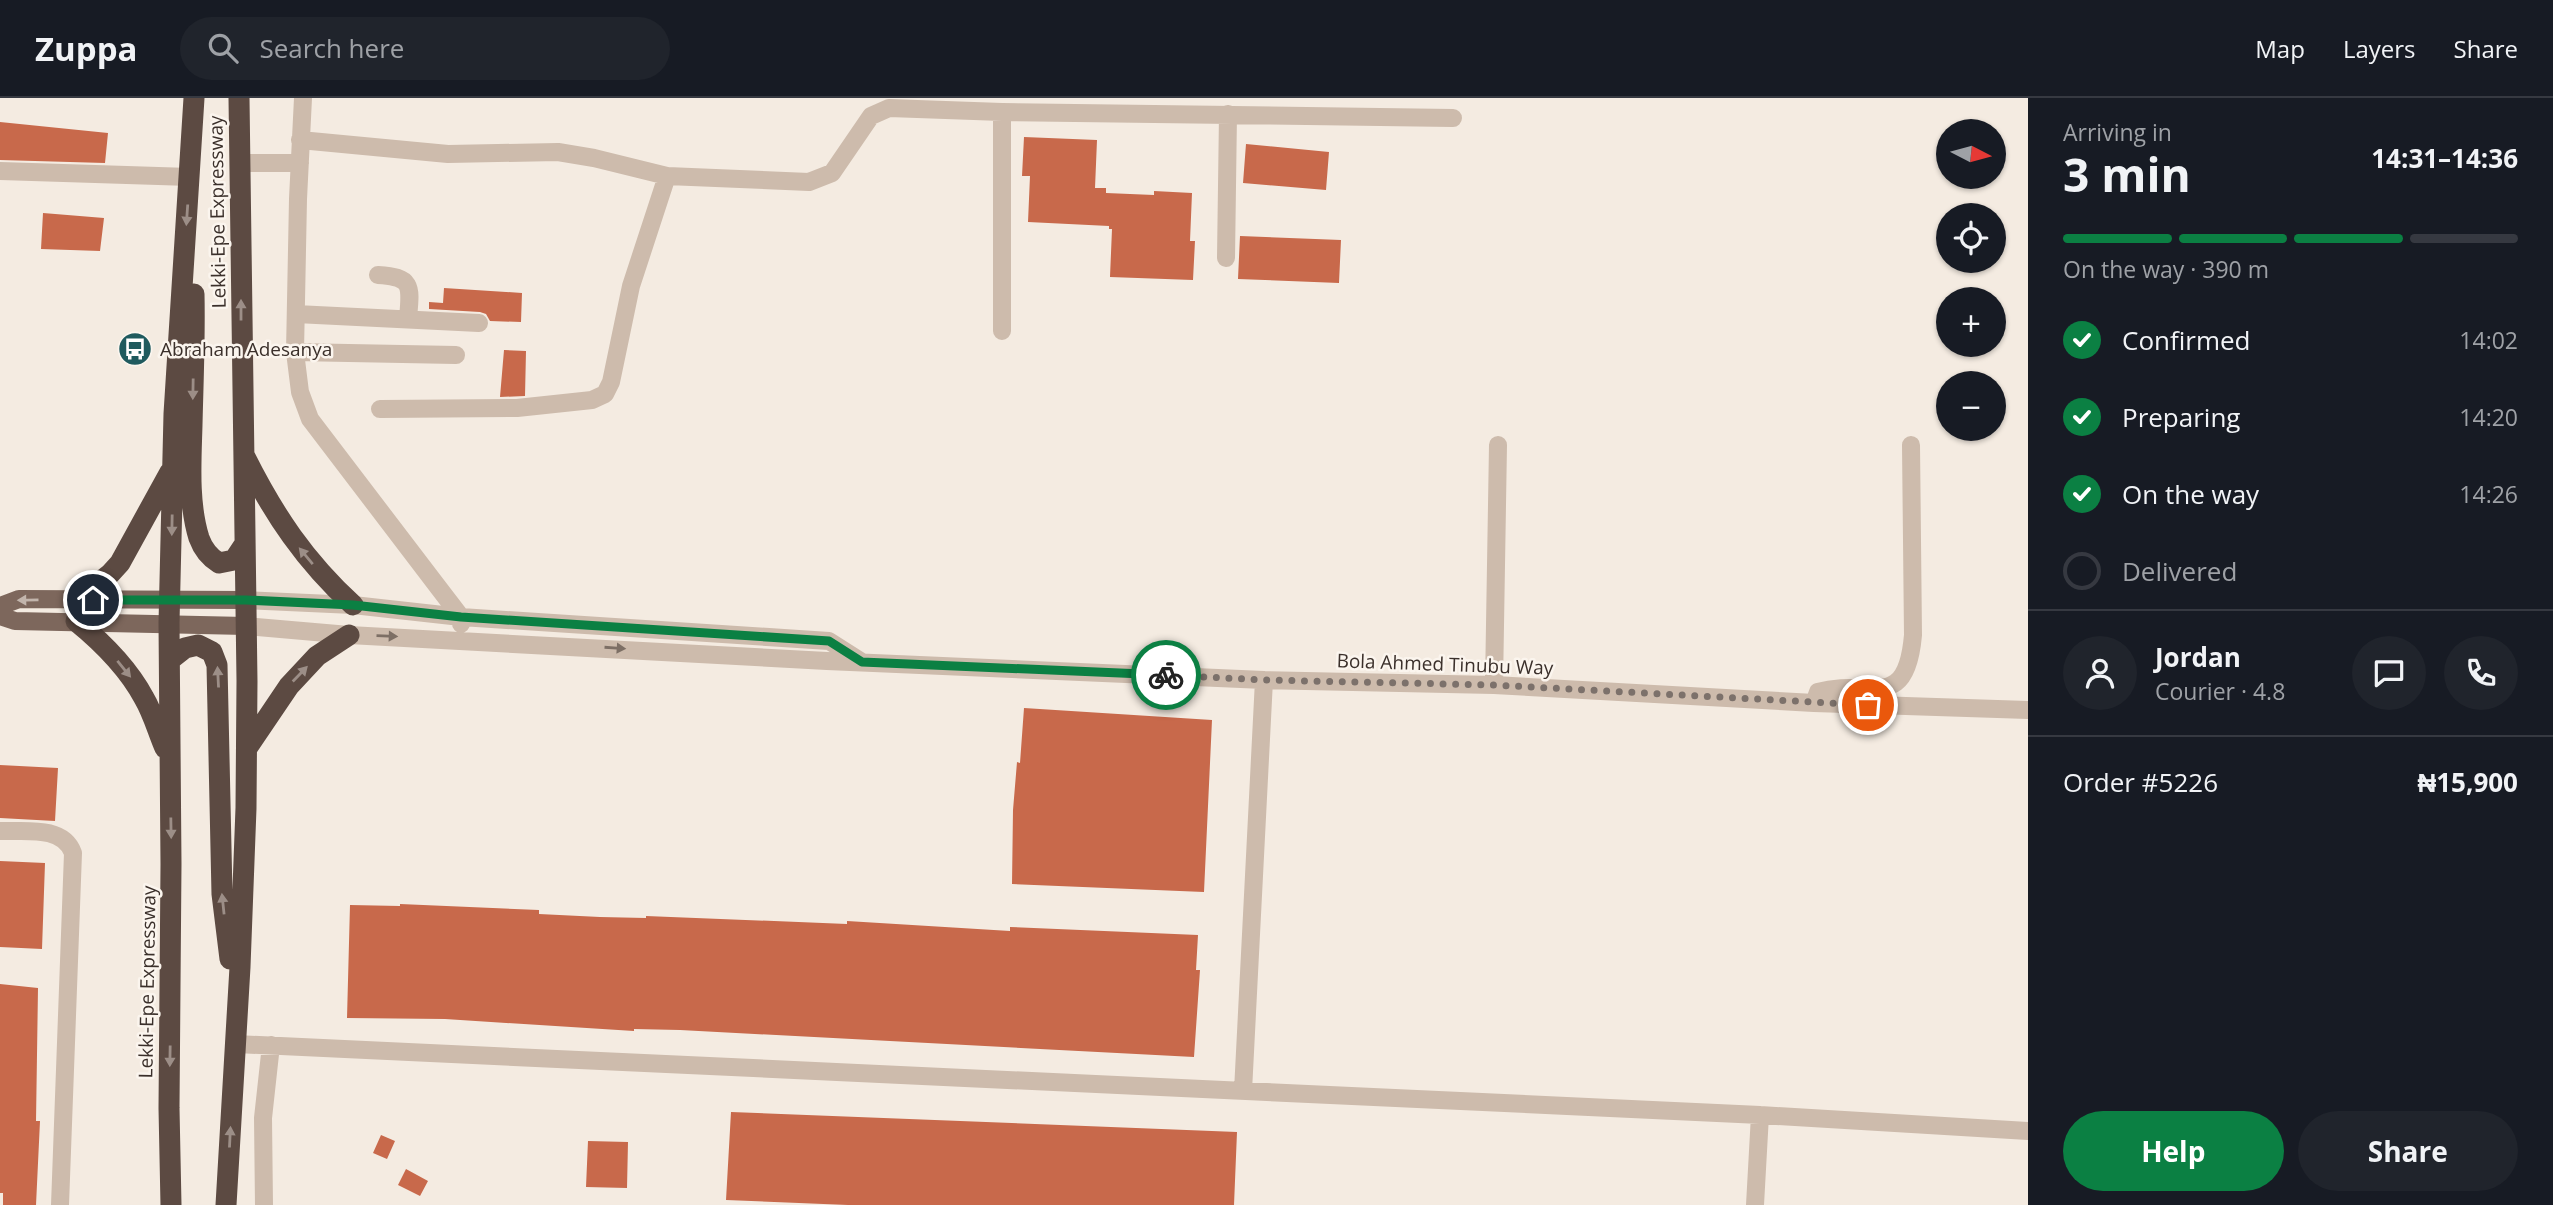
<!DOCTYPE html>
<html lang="en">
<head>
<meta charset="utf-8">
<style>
  :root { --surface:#171b24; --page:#20242c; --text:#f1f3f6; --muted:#9ea1a6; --line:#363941; --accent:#0b8043 }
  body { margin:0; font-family:"Open Sans",sans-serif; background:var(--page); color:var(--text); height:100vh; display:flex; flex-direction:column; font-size:26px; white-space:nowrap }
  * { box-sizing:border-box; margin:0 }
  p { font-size:23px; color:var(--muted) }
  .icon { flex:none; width:38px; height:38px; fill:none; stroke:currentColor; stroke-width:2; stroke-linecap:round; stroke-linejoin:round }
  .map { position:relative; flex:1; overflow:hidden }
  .sheet { display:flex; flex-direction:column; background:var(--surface); width:525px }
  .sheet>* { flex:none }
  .needle { width:46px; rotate:96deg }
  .fabs { position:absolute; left:1936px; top:21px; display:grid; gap:14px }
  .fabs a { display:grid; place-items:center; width:70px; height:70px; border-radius:50%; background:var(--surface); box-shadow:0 2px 5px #0004; font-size:35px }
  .pin { position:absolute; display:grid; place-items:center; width:60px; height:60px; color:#fff; margin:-30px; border:4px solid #fff; border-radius:50%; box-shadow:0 2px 7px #0007 }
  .courier { position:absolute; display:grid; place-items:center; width:70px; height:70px; margin:-35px; border:5px solid #0b8043; border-radius:50%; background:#fff; color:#222; box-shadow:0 2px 9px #0007 }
  .summary em { font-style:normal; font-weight:700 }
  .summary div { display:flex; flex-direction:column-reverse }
  .summary { display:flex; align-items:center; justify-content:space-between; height:119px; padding:0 35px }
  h1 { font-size:46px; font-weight:700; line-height:52px }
  .bar { display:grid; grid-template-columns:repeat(4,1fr); gap:10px 7px; align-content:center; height:84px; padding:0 35px }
  .bar i { height:9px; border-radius:5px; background:var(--line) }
  .bar .selected { background:var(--accent) }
  .bar p { grid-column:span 4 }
  .line { display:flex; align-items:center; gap:18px; padding:0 35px; border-top:2px solid var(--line) }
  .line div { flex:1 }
  .round { display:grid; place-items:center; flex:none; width:74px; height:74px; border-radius:37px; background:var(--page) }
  ol { padding:0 35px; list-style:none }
  li { display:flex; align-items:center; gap:21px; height:77px }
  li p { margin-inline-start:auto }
  li .icon { padding:7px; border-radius:50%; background:var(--accent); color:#fff; stroke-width:4 }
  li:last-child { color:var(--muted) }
  li i { width:38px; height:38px; border:4px solid var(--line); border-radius:50% }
  .action { display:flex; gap:14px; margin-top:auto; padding:14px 35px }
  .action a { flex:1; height:80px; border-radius:42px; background:var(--accent); color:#fff; font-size:28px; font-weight:700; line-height:80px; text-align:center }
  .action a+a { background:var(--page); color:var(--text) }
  header { display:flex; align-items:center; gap:42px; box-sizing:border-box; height:98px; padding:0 35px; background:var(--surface); border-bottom:2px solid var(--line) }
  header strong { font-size:33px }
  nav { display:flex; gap:38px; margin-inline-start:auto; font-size:24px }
  .search { width:490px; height:63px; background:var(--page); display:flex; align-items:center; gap:18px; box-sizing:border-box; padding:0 24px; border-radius:38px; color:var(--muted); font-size:26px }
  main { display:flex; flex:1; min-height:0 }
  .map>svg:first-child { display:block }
  .building { fill:#c8694b }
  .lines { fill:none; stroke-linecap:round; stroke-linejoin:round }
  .minor { stroke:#cdbbac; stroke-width:18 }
  .major { stroke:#7d675c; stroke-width:18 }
  .highway { stroke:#5c4a42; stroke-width:21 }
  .oneway { fill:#9c8e87 }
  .oneway2 { fill:#c2b5ac }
  .oneway3 { fill:#7d6f65 }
  .done { stroke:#7c716b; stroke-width:7; stroke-dasharray:0 12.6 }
  .route { stroke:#0b8043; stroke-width:9 }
  .labels { text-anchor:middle; stroke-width:5; stroke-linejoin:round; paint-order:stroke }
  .street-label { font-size:19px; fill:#3b302b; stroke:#fbf5ee }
  .poi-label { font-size:19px; fill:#3b302b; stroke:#fbf5ee; text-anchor:start }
</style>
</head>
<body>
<header>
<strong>Zuppa</strong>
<div class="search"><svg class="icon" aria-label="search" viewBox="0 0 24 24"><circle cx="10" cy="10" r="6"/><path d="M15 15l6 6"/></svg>Search here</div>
<nav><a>Map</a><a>Layers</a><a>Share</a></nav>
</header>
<main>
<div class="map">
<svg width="2028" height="1107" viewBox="0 0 2028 1107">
  <rect width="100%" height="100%" fill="#f4ebe1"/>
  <!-- building -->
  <path class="building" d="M0,24L108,35L105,65L0,62Z
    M1024,39L1097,42L1095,90H1106V95L1154,97V93L1192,95L1190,143H1195L1193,182L1110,179L1112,131H1109V128L1028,124L1030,78H1022Z
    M1246,46L1329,54L1326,92L1243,85Z
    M43,115L104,120L100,153L41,151Z
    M1240,138L1341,142L1339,185L1238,181Z
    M444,190L522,195L521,224L490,223L486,216L480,214L429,211V204L443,205Z
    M504,252L526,253L525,298L500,299Z
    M1024,610L1212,622L1204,794L1012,786L1013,712L1017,664L1020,665Z
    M0,667L58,670L55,723L0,720Z
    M0,763L45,765L42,851L0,849Z
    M400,806L539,812V816L600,819L646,820V818L847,826V823L1010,833V829L1198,837L1196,872H1200L1194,959L680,932L634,931V933L445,921L347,920L350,807L400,808Z
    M0,886L38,890L36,1023H40L36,1107H3V1095H0Z
    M731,1014L1237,1034L1234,1107H848L726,1102Z
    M381,1037L395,1043L387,1061L373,1055Z
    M588,1043L628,1044L627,1090L586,1089Z
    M406,1071L428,1083L420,1098L398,1087Z"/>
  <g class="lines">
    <!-- minor -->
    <path class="minor" d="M1002,14V233
      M300,42L448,56L558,54L594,60L667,78L809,84L832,75L871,18L889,10L1002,14L1453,20
      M239,65H300
      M0,73L190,79
      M1226,160L1228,16
      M378,177C413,179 411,188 408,220
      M296,216L479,225
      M295,254L298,101L303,0
      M456,257L295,254L300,294L310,321L438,489L461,519V526
      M380,311L517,310L592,302L605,296L611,284L631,188L667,78
      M245,502L353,507L461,519L829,543L862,564
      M246,528L349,537L827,563L1264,582L1494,587L1814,605L2028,612
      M1494,587L1498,347
      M1814,605L1818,594C1869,579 1906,617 1913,537L1911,347
      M0,733C24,734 63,727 73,755L60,1107
      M236,946L1760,1017L2028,1033
      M1243,993L1264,582
      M264,1107L263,1020L271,947
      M1755,1107L1760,1017"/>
    <!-- major -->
    <path class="major" d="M0,508L19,501L245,502
      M0,518L15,523L246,528"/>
    <!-- highway -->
    <path class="highway" d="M194,196C195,240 193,283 192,327C191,363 188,405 199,440C203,451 209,459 219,465L234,462L244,447
      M245,359C274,417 305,463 353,507
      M77,502L110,476L120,465L170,374
      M76,523C103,545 128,570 144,600C153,615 158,634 165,650
      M171,561L185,550L198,547L212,554L217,567L222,796L230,861
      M247,650L289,588L317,558L349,537
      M171,1107L169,1010L171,766L169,525L174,316L194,0
      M226,1107L240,869L246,710L247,583L239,0"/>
  </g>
  <!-- one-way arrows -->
  <defs><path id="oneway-solid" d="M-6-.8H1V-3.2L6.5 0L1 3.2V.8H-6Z" transform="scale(1.75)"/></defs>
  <g class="oneway">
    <use href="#oneway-solid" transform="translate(187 117) rotate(94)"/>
    <use href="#oneway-solid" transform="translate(241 212) rotate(-90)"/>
    <use href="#oneway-solid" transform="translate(193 291) rotate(91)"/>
    <use href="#oneway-solid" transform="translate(172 427) rotate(91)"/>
    <use href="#oneway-solid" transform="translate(306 458) rotate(-130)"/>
    <use href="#oneway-solid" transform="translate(124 571) rotate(51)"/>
    <use href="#oneway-solid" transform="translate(300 576) rotate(-46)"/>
    <use href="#oneway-solid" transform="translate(218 579) rotate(-93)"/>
    <use href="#oneway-solid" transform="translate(171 730) rotate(89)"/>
    <use href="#oneway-solid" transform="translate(223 806) rotate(-96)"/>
    <use href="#oneway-solid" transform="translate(170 958) rotate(91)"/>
    <use href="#oneway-solid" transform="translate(230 1039) rotate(-87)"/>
  </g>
  <use class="oneway2" href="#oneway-solid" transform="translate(28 502) rotate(179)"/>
  <g class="oneway3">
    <use href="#oneway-solid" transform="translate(387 538) rotate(2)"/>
    <use href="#oneway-solid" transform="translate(615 550) rotate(4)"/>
  </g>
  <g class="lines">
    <!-- done -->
    <path class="done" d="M1166,577L1264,582L1494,587L1868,607"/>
    <!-- route -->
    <path class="route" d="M93,502H246L353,507L461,519L829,543L862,564L1166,577"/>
  </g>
  <!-- icons -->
  <defs>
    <g id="bus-disc" transform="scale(1.75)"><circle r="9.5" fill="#1f5a5e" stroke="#fbf5ee"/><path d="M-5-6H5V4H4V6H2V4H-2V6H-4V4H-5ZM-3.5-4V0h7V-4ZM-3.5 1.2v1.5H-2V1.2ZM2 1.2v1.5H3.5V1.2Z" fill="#fff"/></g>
  </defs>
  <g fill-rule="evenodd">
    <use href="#bus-disc" x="135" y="251"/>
  </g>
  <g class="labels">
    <!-- street labels -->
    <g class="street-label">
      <text transform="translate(217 114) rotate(-91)" y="7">Lekki-Epe Expressway</text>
      <text transform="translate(1445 566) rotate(2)" y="7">Bola Ahmed Tinubu Way</text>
      <text transform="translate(147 884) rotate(-89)" y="7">Lekki-Epe Expressway</text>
    </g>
    <!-- poi labels -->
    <g class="poi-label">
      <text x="160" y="258">Abraham Adesanya</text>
    </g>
  </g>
</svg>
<div class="fabs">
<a><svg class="needle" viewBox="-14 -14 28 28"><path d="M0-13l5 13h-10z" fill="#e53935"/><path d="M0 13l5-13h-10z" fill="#9ea1a6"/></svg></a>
<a><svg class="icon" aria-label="locate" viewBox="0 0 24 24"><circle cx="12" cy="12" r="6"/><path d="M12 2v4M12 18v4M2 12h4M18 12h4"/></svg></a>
<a>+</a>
<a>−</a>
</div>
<div class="pin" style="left:1868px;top:607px;background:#ea580c"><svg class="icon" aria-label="bag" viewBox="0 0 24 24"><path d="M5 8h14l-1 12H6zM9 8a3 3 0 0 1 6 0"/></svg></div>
<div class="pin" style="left:93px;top:502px;background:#1f2937"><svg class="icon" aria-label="home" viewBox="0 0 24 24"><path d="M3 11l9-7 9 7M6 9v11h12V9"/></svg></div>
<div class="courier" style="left:1166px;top:577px"><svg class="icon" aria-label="bike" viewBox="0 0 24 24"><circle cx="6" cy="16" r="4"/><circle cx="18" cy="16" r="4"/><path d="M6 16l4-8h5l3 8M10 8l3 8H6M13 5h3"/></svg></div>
</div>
<section class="sheet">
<div class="summary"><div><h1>3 min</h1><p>Arriving in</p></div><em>14:31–14:36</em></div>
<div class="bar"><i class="selected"></i><i class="selected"></i><i class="selected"></i><i></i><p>On the way · 390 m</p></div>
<ol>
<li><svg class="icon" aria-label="check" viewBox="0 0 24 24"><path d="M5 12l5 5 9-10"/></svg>Confirmed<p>14:02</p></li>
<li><svg class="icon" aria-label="check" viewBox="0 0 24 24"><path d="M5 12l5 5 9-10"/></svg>Preparing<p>14:20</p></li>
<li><svg class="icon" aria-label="check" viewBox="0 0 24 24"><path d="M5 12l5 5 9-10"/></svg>On the way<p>14:26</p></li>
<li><i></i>Delivered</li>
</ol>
<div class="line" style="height:126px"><a class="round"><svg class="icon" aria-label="person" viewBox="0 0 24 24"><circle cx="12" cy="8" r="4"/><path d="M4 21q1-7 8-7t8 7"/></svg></a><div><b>Jordan</b><p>Courier · 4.8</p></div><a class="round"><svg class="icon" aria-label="chat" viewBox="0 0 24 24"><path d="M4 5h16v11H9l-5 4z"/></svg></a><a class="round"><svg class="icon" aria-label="phone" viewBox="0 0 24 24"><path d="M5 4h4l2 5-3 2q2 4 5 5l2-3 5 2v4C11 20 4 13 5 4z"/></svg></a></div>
<div class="line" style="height:91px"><div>Order #5226</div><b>₦15,900</b></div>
<div class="action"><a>Help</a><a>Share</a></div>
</section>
</main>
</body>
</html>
